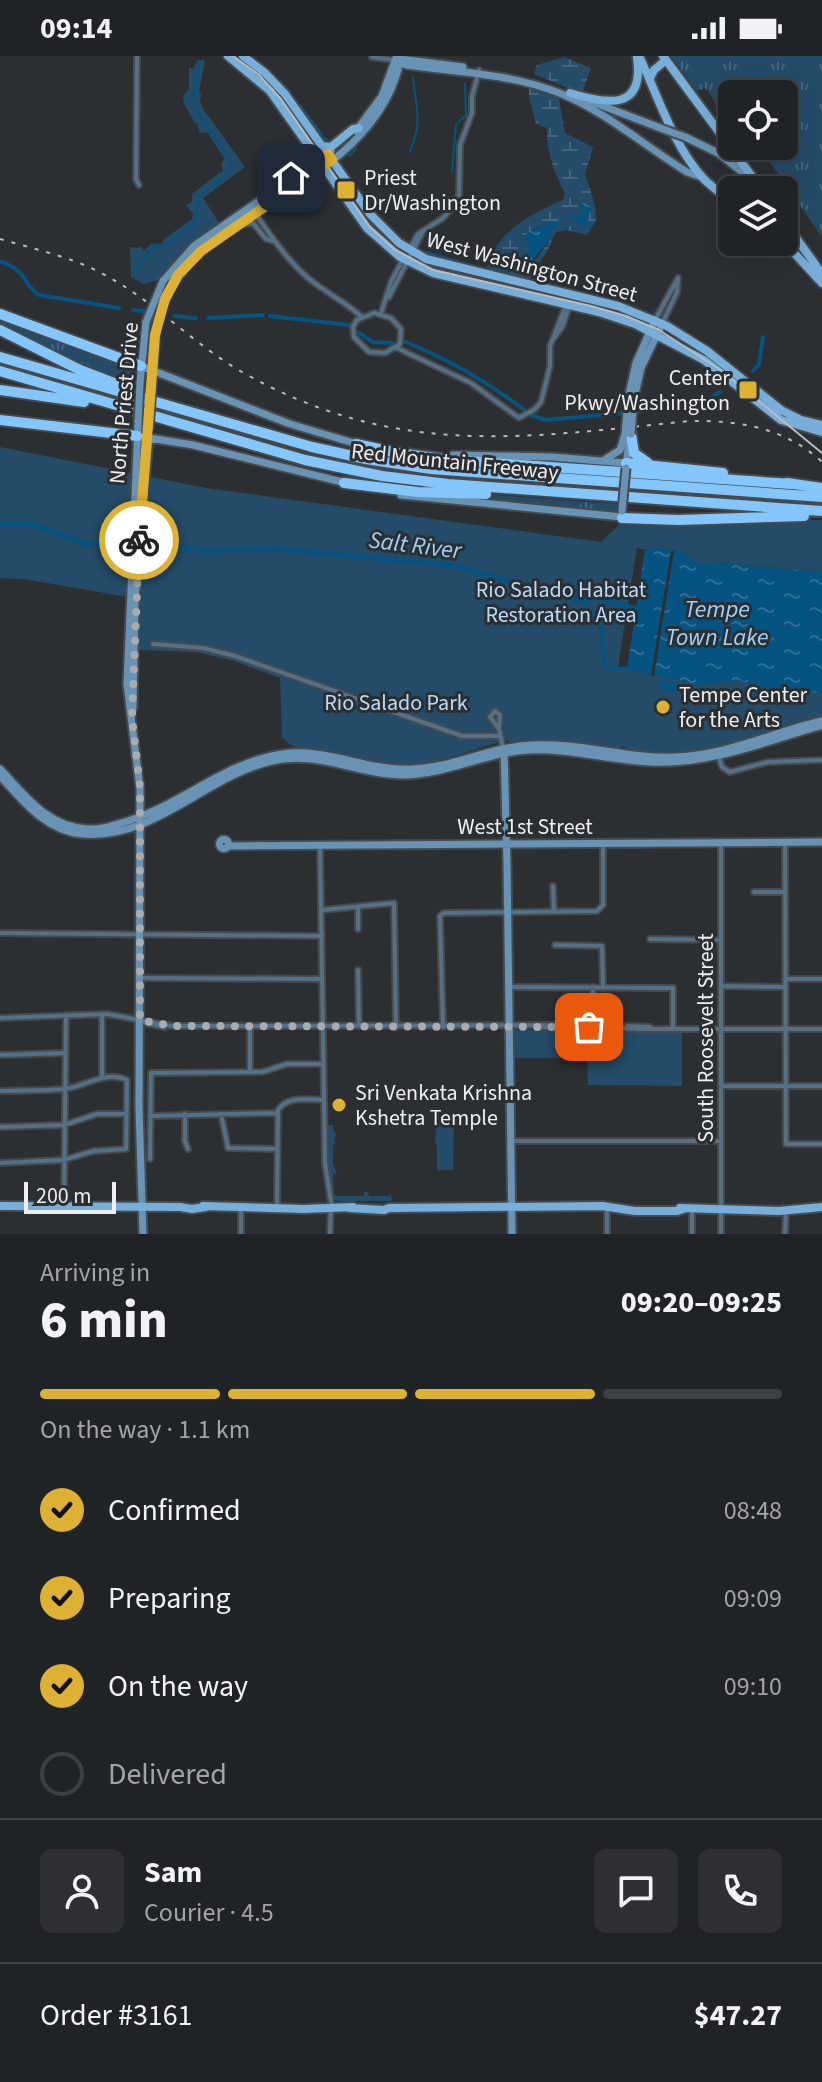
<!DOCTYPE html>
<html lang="en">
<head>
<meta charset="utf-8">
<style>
  :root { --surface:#202326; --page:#2d2f32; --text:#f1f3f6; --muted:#a2a4a7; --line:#3d4043; --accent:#ddb133 }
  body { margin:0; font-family:"Source Sans 3",sans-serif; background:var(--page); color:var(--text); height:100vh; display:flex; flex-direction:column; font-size:30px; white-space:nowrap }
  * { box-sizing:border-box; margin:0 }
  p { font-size:26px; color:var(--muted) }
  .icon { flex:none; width:44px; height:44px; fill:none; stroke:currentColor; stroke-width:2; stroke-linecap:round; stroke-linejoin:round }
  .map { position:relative; height:1178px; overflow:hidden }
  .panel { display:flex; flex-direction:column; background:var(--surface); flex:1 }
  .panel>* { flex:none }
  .buttons { position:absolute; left:718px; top:24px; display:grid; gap:16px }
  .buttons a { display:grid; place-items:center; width:80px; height:80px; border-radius:12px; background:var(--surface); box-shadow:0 8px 32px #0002,0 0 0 2px var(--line); font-size:40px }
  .scale { position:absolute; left:24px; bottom:20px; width:92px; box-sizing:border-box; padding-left:8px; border:4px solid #edeff1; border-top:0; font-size:22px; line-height:28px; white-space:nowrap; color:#edeff1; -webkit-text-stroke:6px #2b2f32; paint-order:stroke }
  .pin { position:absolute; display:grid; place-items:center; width:68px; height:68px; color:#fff; margin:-34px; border-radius:16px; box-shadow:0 4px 12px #0006 }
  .courier { position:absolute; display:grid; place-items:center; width:80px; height:80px; margin:-40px; border:6px solid #ddb133; border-radius:50%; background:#fff; color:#222; box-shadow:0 2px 10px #0007 }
  .summary em { font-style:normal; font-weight:800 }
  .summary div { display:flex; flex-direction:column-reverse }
  .summary { display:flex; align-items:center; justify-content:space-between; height:136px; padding:0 40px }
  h1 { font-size:52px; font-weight:800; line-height:60px }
  .bar { display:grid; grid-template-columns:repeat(4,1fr); gap:12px 8px; align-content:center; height:96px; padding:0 40px }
  .bar i { height:10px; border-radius:6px; background:var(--line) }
  .bar .current { background:var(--accent) }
  .bar p { grid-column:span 4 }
  .line { display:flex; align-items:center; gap:20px; padding:0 40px; border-top:2px solid var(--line) }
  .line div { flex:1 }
  .round { display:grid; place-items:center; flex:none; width:84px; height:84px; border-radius:12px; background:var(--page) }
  ol { padding:0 40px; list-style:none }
  li { display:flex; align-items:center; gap:24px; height:88px }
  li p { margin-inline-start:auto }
  li .icon { padding:8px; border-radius:50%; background:var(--accent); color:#111; stroke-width:4 }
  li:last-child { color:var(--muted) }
  li i { width:44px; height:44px; border:4px solid var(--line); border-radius:50% }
  .status { display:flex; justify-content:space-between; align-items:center; height:56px; padding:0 40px; background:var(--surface); direction:ltr }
  .status svg { height:22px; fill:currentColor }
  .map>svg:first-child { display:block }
  .grass { fill:url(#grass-tufts) }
  .wetland { fill:url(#wetland-marsh); fill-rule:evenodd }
  .park { fill:#244b67 }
  .water { fill:url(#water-ripples) }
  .pier { fill:#2b2f32 }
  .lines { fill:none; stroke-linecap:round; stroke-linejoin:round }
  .stream { stroke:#055381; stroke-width:2 }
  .canal { stroke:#055381; stroke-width:4 }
  .river { stroke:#055381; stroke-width:5 }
  .street-casing { stroke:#464a4d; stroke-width:8 }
  .secondary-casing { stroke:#464a4d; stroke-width:11 }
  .primary-casing { stroke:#464a4d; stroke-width:12 }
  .highway-casing { stroke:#464a4d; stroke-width:14 }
  .street { stroke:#556f84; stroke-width:4 }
  .secondary { stroke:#6993b4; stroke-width:7 }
  .primary { stroke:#77aeda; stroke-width:8 }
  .highway { stroke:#85c7fc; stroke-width:10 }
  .tram { stroke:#babdbf; stroke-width:2 }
  .rail { stroke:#babdbf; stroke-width:2; stroke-dasharray:4 8; stroke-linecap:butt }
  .secondary-bridge-casing { stroke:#464a4d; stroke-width:11; stroke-linecap:butt }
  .secondary-bridge { stroke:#6993b4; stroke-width:7 }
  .done { stroke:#a9acae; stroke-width:8; stroke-dasharray:0 14.4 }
  .route { stroke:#ddb133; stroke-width:10 }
  .poi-dot { fill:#ddb133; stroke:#2b2f32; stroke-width:3 }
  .labels { text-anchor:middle; stroke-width:6; stroke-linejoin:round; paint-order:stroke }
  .poi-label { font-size:22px; fill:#edeff1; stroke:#2b2f32; text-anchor:start }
  .street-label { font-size:22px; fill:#edeff1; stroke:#2b2f32 }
  .park-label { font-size:22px; fill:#badcf8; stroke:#2b2f32 }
  .water-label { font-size:24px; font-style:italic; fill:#9fd2fb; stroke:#2b2f32 }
</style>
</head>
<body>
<div class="status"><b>09:14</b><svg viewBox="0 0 49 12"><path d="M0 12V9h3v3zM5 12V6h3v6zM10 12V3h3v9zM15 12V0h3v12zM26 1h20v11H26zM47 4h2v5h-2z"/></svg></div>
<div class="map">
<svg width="822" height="1178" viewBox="0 0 822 1178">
  <defs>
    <pattern id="grass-tufts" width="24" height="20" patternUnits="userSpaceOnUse" patternTransform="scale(2)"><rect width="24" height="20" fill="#244b67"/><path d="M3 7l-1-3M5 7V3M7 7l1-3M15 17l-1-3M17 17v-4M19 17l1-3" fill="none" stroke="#44657d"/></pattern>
    <pattern id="wetland-marsh" width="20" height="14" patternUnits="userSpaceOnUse" patternTransform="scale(2)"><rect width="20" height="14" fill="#244b67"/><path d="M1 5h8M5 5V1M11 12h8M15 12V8" fill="none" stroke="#44657d"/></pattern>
    <pattern id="water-ripples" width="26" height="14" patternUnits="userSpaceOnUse" patternTransform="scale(2)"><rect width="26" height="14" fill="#055381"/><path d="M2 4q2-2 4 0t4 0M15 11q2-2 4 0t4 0" fill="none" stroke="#2a6c93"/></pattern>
  </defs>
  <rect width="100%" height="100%" fill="#2b2f32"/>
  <!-- grass -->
  <path class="grass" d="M671,0H822V181L759,90H784V38H732V69C713,59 719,45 705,32L697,35Z
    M0,264L135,312V332L95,317L0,271Z
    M438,439H494L619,448V456L611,459Z
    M328,1069H333L334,1076L336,1077L334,1086L336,1088L333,1089V1108L337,1117L333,1119L334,1138L337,1140H364V1136H368L369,1140H388L391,1138L392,1145H338L333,1143L329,1124Z"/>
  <!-- wetland -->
  <path class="wetland" d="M564,1L591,12L583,35H575L534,18L537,9Z
    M529,27L558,37L565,77L593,91L585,118L595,149L596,165L587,179L566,174L556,176L546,197L527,226L486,217C492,178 530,158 563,144L565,138C555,118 546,95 547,72L536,68L529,41ZM550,166L555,167V171L549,179L550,184L537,202L529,207V188L525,183L532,174Z"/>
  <!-- park -->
  <path class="park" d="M198,4H205L199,36L201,37L200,45L204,54L245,111L203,142L220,168L185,194L158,224L143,228L131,221L130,191L138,192L142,190L143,195L151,188L163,187V184L192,163L193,158L186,149L192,146V138L223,114L221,109L224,102L208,77L199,76L198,68L195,67L184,48L183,40L189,33V11L193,13Z
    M0,391L206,432L601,486L622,466L822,464V516L719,507L699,509L691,503L637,492L618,611L699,627L738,624L767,633L822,637V661C784,668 748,686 709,694C682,699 656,696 629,694L624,690L613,694L555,686L509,687L508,684C473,692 438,710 400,709C375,708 352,699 327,695C312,692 291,695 282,681L280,622L234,605L196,596L138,594L139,543L24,523L0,522Z
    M513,974L682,975V1030L588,1029L587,1002H513Z
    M437,1065H454L453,1114H437V1089L435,1088Z"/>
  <!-- water -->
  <path class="water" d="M583,146L591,151L587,171L584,172L575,164L570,163L569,160L584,159L581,151Z
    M561,165L549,179L550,184L526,211L522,210V199L527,196L529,191L524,179L550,166Z
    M656,492L682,496L699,508L719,507L822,516V637L767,633L738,624L699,629L627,613L645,493Z
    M659,624L694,632L696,648L689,646L685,636L675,633L673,637L659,632Z"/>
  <!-- pier -->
  <path class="pier" d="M671,495H674L654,620L651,619Z"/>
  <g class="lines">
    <!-- stream -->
    <path class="stream" d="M288,35L294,42
      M300,49L327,85L332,88
      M410,96C423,63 416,54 413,21
      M349,100L356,93
      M452,116L456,69L466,59L465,27
      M396,178L408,187
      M427,196L474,210
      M482,212L507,217L522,210
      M133,217L152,192L169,188L195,166L199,142L202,137L225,121L229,115L231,107L226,97L201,62L193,41L200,7"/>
    <!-- canal -->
    <path class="canal" d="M0,205C29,216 20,225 39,239L119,252
      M133,254L150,256
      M174,260L196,262
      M270,260L349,269
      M208,262L263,259
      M359,277L373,286L392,287
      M406,286C450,304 488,326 526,355
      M753,315L759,308L763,281
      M634,356L699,349L720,336
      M531,359L546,364L626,357
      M582,546L601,570L605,611L627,613"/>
    <!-- river -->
    <path class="river" d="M0,468H32L86,488L118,485L202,494L279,493L452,509L579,545L597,543L642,554"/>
    <!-- street casing -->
    <g class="street-casing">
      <path id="street" d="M137,0L136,123L139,129
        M372,1L394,4
        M255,157C272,181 286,203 308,222C325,236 345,246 361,260
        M243,168L253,167L266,183L273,185
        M409,194L418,178L443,162L452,152L459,139L460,89L472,57V41L479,14
        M389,241L423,175
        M374,257L391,262L401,273L400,288L385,297L369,296L354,281L353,271L357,264Z
        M381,257L391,226L404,201
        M655,264L677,224
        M662,268L677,236L678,222
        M554,282L562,271L569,251
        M397,292L471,327L519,362L535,353L541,346L550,310V290L566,249
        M153,588L203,592L235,600L462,680H500
        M499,673L490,661L495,655L500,659L499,673L503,692
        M718,698L722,711L730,716L768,706L822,704
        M785,786L786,1088H822
        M320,790L325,1107L331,1146L330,1178
        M553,830L554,855
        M754,836H785
        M358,850V873
        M322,854L394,847L396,971
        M0,877L322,880
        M650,883L721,884
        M555,889L602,890L603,932
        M358,914L359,970
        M141,922L322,923
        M785,923H822
        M721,930L785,931
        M509,931L673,932V972
        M593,931V971
        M102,958V1022
        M0,962L107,958L172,970
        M142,966L164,971
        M173,970H232
        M231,970L562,969L637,973H822
        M250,970V1016
        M627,970L650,971
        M443,971L440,860L444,857L597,855L603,849V787
        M540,971L567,972
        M0,999L66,997
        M721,1030H822
        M0,1035C21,1034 43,1035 65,1033C86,1030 106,1014 127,1024L126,1093L94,1095L63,1104L0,1107
        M185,1058V1085L188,1093
        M221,1058L228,1092L277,1093
        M150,1060L277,1057
        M0,1071L64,1069L97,1058H127
        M512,1085H721
        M150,1103L151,1017L262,1016L287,1008H323
        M277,1149L278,1054C288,1039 308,1044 324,1044
        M64,1150L66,960
        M241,1151V1178
        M607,1152V1178
        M692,1153V1178
        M721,1178V786
        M785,1178L786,1155"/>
    </g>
    <!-- secondary casing -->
    <g class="secondary-casing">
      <path id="secondary" d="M400,3L463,11
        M395,4L406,9C458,16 513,18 562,38C607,57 645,90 687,116L702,121
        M590,45L663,73
        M356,75L382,40L396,2
        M685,81L718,97L752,124
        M163,225L194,190L331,95
        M171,231C187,203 213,186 239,168C303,125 387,84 401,0
        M141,310L290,368L357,388
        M140,327L146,266
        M152,331L156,273
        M628,343L636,307L655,264
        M634,343L641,312L662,268
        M138,369L127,628L140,733L139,1051L143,1178
        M137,380L193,389L346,427
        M453,399L552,401L626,407
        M606,403L620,394L625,378
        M626,411L629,384
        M401,439L622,461
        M133,652L135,545L149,381
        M504,694L507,808L512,1178
        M0,713C25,739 47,771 87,773C101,774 115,769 128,765C182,748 226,706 282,698C327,691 369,716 413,713C454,711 491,691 531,689C580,686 627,703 676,701C727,699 773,676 822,665
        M0,720C23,745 46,775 82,778C155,784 205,720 272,705C318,694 359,719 404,719C447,718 485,697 528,694C569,692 609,704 649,706C710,709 763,686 820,670
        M219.5 788a4.5 4.5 0 1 1 9 0a4.5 4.5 0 1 1-9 0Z
        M229,790L822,786"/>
    </g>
    <!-- primary casing -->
    <g class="primary-casing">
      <path id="primary" d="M228,0L270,35L367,172L400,201L433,217L599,256L635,268L704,304L781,364L822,376
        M243,0L265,17L285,38L370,158L399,187L426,203L618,250L667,270L707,295L781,354L801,364L822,369
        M639,0C658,40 673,89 703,122C711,131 722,138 732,145
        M663,0L762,134
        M650,22L654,14L666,4
        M570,37C606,48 645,56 637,1
        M322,90L331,91L353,73L359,72
        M784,165L822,218
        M784,186L822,227
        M0,1150L180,1151L192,1153L205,1151
        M203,1150L303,1153L353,1151
        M350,1152L384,1154L389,1152L602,1150L635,1155H677L683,1153
        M680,1152L779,1155L822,1151"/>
    </g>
    <!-- highway casing -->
    <g class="highway-casing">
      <path id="highway" d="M0,258L141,310
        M0,274L80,314L124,331
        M0,301L312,391L366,403L431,413L822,441
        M0,315L305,404L382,420L448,428L822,455
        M0,334L84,346
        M0,364L137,380
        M631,378L634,397L648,407
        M356,388L398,397L451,404L791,428
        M626,407L723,417
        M344,427L418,436L486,438
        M787,427L822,432
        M622,462L678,464L804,460"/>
    </g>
    <!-- street -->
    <use href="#street" class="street"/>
    <!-- secondary -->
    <use href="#secondary" class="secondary"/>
    <!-- primary -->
    <use href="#primary" class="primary"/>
    <!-- highway -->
    <use href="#highway" class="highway"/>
    <!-- tram -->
    <path class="tram" d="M233,0L259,19L281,43L370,171L394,193L433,214L591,250L626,260L659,274L722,315L822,397"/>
    <!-- rail -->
    <path class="rail" d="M0,183C34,193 72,201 103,218C153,244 193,288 242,316C396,403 523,382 690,365C738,364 786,372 822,406"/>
    <!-- secondary-bridge casing -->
    <g class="secondary-bridge-casing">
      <path id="secondary-bridge" d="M663,73L685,81
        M146,266L163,225
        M156,273L161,253L171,231
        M138,369L140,327
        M149,373L152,331
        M625,378L628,343
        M631,378L634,343
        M622,455L626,412"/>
    </g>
    <!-- secondary-bridge -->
    <use href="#secondary-bridge" class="secondary-bridge"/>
  </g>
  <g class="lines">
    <!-- done -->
    <path class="done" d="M139,484L132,662L140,731V964L172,970L589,971"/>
    <!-- route -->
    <path class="route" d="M139,484L155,279L165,243L178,219L201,195L332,104L328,98L291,122"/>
  </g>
  <!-- markers -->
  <g class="poi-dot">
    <rect x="336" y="124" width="20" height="20" rx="4"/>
    <rect x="738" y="324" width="20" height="20" rx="4"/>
    <circle cx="663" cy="651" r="8"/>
    <circle cx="339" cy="1049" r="8"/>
  </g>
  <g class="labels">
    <!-- poi labels -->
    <g class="poi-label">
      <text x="364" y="129">Priest<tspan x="364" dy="25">Dr/Washington</tspan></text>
      <text x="730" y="329" text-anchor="end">Center<tspan x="730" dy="25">Pkwy/Washington</tspan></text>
      <text x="679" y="646">Tempe Center<tspan x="679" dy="25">for the Arts</tspan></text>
      <text x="355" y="1044">Sri Venkata Krishna<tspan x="355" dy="25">Kshetra Temple</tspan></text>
    </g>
    <!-- street labels -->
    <g class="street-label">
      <text transform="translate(532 210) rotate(15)" y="8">West Washington Street</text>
      <text transform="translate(123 347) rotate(-85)" y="8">North Priest Drive</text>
      <text transform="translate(455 405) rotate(6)" y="8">Red Mountain Freeway</text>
      <text x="525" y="778">West 1st Street</text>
      <text transform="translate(705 982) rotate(-90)" y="8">South Roosevelt Street</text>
    </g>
    <!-- park labels -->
    <g class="park-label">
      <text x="561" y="541">Rio Salado Habitat<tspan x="561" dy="25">Restoration Area</tspan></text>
      <text x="396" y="654">Rio Salado Park</text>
    </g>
    <!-- water labels -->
    <g class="water-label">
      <text transform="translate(415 489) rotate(7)" y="8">Salt River</text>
      <text x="717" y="561">Tempe<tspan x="717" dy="28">Town Lake</tspan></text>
    </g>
  </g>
</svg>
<div class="buttons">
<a><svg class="icon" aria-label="locate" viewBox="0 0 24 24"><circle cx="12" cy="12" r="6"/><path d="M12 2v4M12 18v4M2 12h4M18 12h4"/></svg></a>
<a><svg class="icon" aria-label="layers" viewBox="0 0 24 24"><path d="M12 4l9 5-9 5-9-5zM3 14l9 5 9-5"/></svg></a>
</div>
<div class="scale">200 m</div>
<div class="pin" style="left:589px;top:971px;background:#ea580c"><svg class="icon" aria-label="bag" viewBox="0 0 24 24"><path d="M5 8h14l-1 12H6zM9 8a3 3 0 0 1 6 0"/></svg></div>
<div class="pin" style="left:291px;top:122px;background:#1f2937"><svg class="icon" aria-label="home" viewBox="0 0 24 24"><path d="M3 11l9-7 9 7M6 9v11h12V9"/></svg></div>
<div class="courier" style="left:139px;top:484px"><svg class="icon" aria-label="bike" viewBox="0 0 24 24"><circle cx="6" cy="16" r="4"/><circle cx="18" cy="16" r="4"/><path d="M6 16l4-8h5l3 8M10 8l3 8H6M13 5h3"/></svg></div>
</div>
<section class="panel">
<div class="summary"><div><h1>6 min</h1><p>Arriving in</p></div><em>09:20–09:25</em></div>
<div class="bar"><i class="current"></i><i class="current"></i><i class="current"></i><i></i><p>On the way · 1.1 km</p></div>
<ol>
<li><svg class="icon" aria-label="check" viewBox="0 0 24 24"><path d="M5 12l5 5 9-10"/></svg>Confirmed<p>08:48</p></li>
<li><svg class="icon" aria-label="check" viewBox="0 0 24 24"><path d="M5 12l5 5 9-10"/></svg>Preparing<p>09:09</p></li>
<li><svg class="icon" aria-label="check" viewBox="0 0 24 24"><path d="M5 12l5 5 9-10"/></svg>On the way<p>09:10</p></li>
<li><i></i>Delivered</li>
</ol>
<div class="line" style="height:144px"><a class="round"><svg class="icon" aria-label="person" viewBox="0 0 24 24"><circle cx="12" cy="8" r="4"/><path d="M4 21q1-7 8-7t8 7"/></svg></a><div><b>Sam</b><p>Courier · 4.5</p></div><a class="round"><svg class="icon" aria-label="chat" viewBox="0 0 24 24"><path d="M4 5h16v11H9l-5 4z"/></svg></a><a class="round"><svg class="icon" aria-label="phone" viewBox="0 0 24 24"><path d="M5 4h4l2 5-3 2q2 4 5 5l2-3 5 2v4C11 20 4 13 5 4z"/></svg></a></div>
<div class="line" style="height:104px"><div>Order #3161</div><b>$47.27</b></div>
</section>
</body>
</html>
